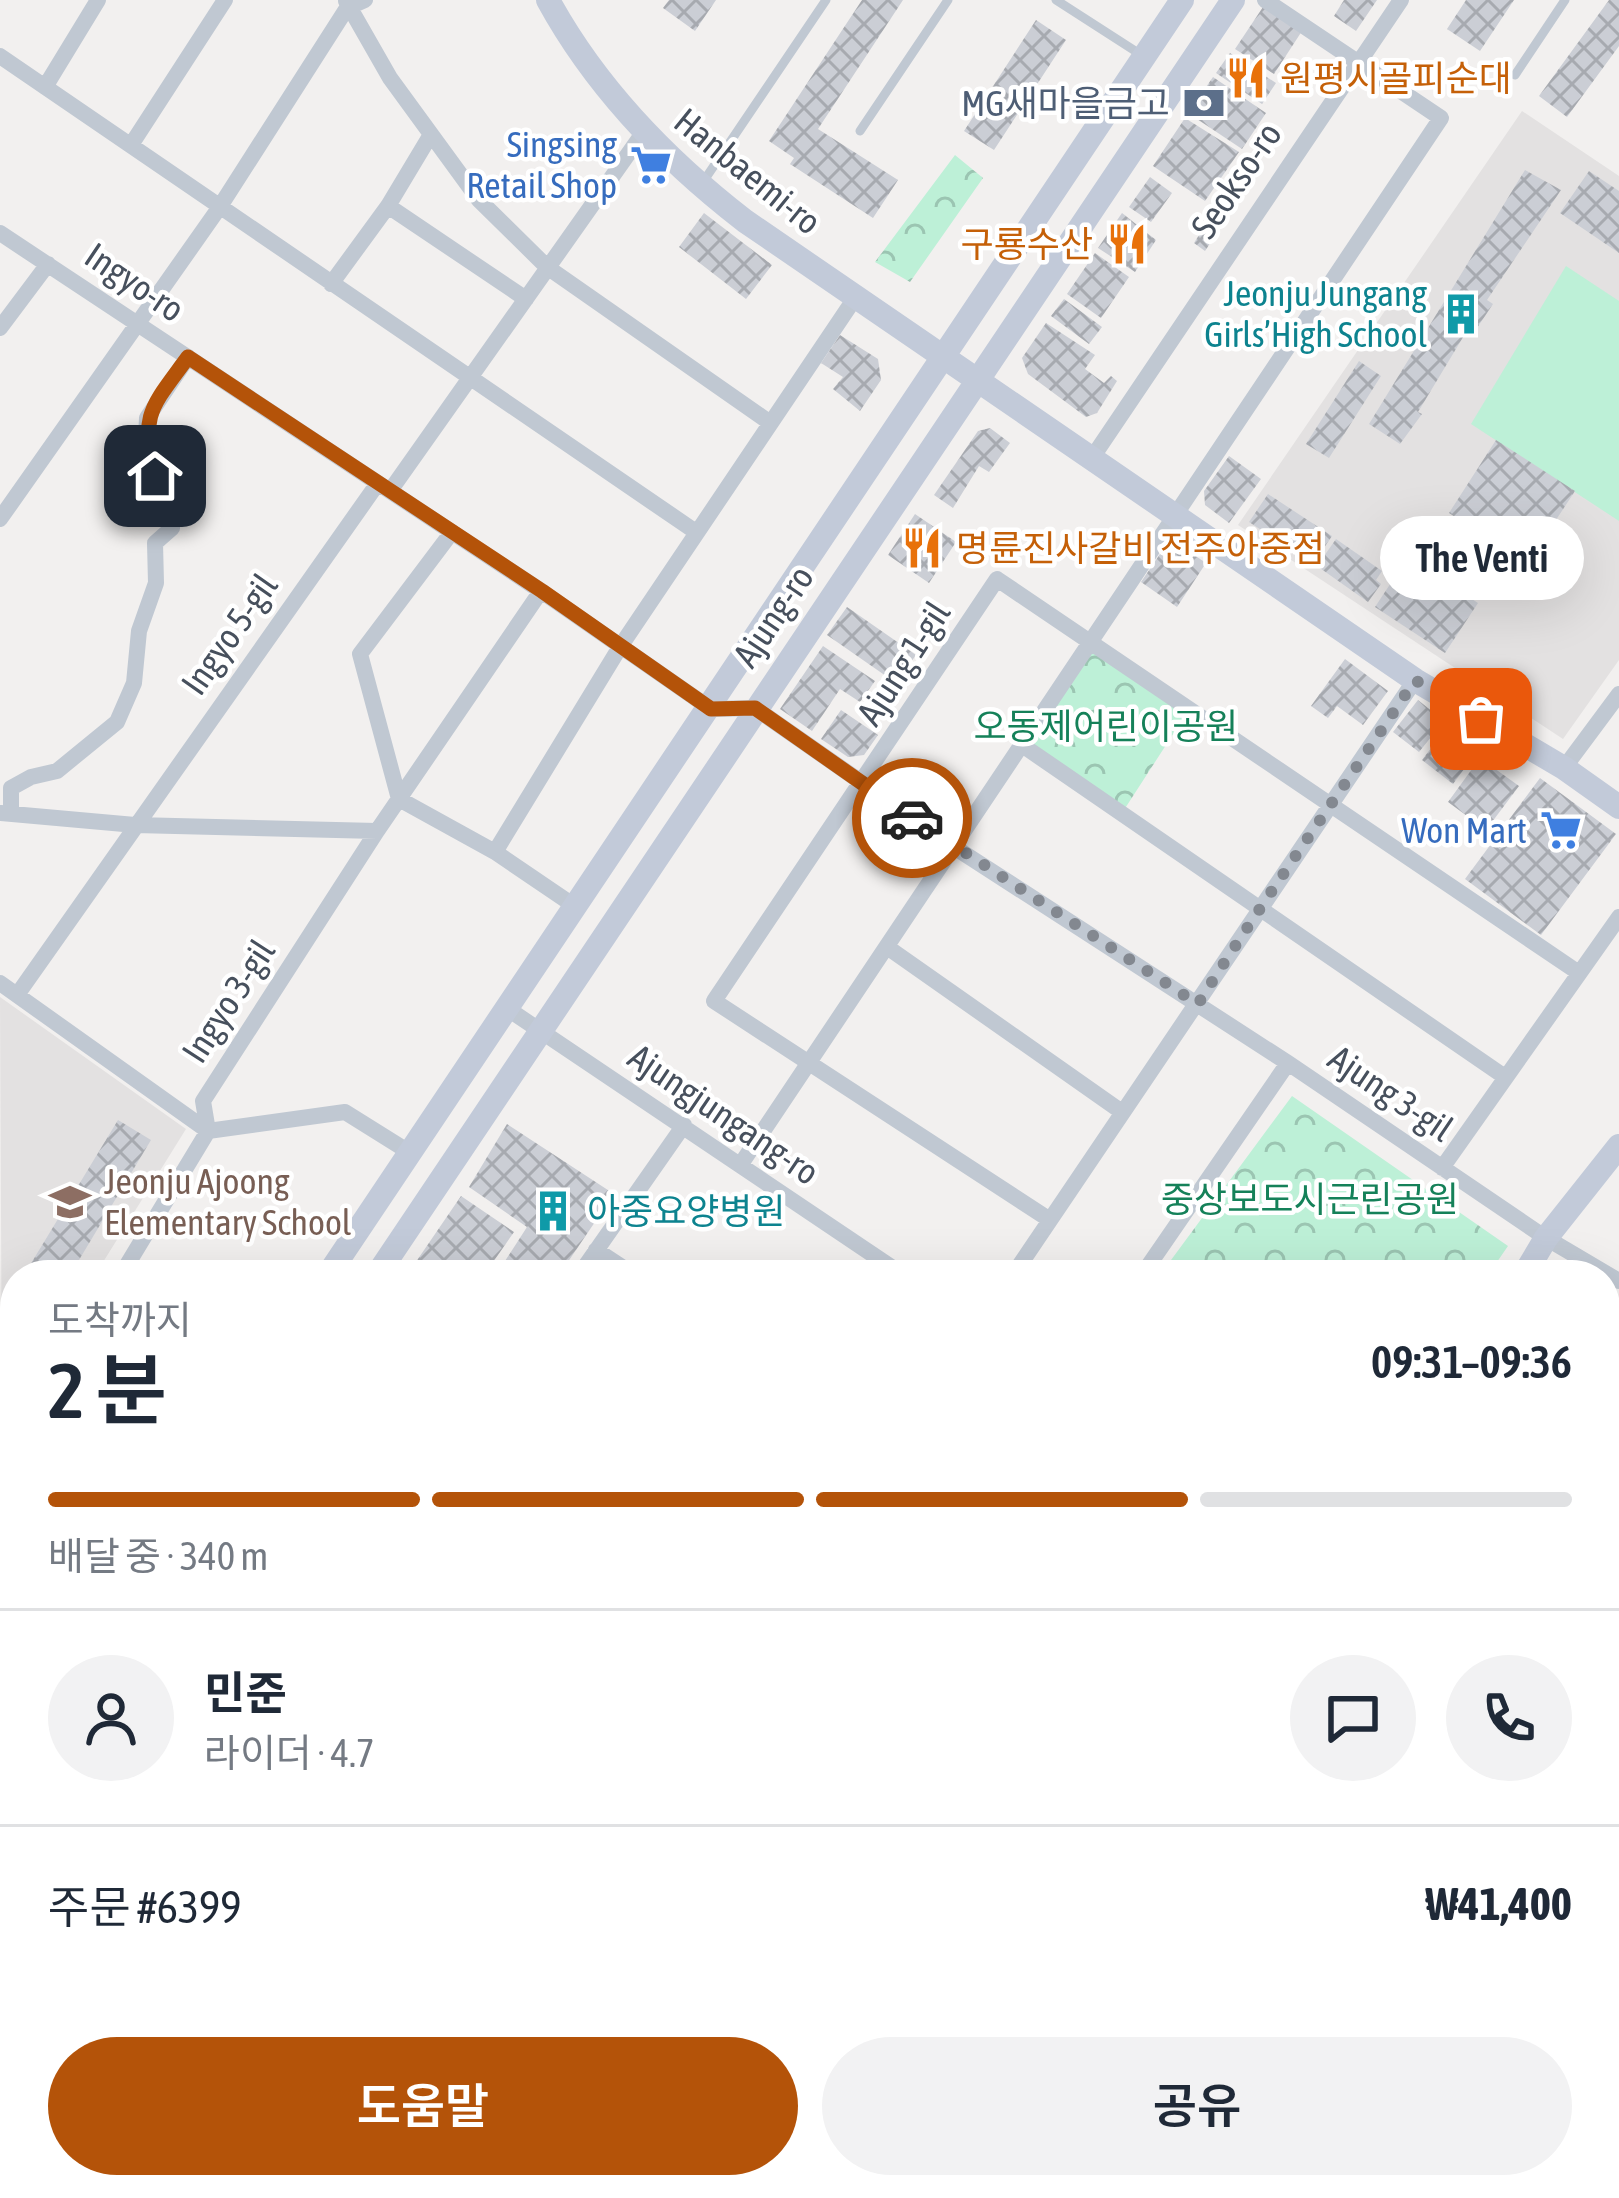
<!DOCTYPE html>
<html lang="ko">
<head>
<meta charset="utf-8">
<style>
  :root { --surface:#fff; --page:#f2f2f3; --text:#1f2937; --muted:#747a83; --line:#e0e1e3; --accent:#b45309 }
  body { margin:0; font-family:"Asap Condensed","Noto Sans KR",sans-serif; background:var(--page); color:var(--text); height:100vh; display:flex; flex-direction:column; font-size:45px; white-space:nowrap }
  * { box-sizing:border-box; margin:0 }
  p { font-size:39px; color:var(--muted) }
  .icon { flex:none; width:66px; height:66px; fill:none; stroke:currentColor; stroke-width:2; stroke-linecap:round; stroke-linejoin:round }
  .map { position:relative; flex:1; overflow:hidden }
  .sheet { position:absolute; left:0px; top:1260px; width:1620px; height:939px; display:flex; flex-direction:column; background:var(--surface); border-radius:48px 48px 0 0; box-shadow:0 12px 48px #0002 }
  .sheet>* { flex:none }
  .pin { position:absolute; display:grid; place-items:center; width:102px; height:102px; color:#fff; margin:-51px; border-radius:24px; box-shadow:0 6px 18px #0006 }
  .courier { position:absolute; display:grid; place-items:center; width:120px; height:120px; margin:-60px; border:9px solid #b45309; border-radius:50%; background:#fff; color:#222; box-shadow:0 3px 15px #0007 }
  .bubble { position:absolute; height:84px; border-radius:42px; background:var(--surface); box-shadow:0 12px 48px #0002; font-size:39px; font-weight:600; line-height:84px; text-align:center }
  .summary em { font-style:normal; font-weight:600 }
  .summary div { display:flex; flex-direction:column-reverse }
  .summary { display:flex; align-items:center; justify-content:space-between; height:204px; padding:0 48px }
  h1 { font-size:78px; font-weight:600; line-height:90px }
  .bar { display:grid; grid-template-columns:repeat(4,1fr); gap:18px 12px; align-content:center; height:144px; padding:0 48px }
  .bar i { height:15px; border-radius:9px; background:var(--line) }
  .bar .on { background:var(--accent) }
  .bar p { grid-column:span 4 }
  .line { display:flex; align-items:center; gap:30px; padding:0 48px; border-top:3px solid var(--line) }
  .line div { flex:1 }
  .round { display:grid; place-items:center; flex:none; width:126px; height:126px; border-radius:63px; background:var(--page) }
  .action { display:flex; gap:24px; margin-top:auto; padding:24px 48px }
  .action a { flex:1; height:138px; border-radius:72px; background:var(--accent); color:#fff; font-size:48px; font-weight:600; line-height:138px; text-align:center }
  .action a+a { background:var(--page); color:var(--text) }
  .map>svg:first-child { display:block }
  .education { fill:#e3e1e1 }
  .forest { fill:url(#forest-firs) }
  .park { fill:url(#park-crowns) }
  .pitch { fill:#bdf0d7 }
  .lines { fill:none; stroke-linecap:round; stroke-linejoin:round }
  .river { stroke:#89ccee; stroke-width:36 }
  .building { fill:url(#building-cross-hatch) }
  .lane { stroke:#c0c8d2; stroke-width:9 }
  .street { stroke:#c0c8d2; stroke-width:16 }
  .secondary { stroke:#c2cad9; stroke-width:24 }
  .primary { stroke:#afbbcf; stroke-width:27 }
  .rail { stroke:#b1b3ba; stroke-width:6 }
  .done { stroke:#838890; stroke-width:12; stroke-dasharray:0 21.6 }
  .route { stroke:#b45309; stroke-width:15 }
  .labels { text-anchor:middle; stroke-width:9; stroke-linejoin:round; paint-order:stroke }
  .food-label { font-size:36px; fill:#c56008; stroke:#fff; text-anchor:start }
  .service-label { font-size:36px; fill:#4e5e75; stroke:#fff; text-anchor:end }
  .shop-label { font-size:36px; fill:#366cbe; stroke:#fff; text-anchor:end }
  .street-label { font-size:36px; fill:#47505d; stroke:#fff }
  .culture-label { font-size:36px; fill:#0d838f; stroke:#fff; text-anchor:end }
  .park-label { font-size:36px; fill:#158159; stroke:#fff }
  .education-label { font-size:36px; fill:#785e54; stroke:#fff; text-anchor:start }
</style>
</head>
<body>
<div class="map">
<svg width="1619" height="2198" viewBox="0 0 1619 2198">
  <defs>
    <pattern id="forest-firs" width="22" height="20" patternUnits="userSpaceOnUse" patternTransform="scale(3)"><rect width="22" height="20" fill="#bdf0d7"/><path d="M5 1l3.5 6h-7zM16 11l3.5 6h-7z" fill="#9bc5b2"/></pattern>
    <pattern id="park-crowns" width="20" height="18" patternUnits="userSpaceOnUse" patternTransform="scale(3)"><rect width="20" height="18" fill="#bdf0d7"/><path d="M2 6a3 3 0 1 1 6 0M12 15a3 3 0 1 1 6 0" fill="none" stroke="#9bc5b2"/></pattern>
    <pattern id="building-cross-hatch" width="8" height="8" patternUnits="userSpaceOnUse" patternTransform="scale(3)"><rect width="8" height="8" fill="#cbced5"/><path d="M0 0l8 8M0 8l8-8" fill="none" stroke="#a7aab0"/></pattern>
  </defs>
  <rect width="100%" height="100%" fill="#f2f0ef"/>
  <!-- education -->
  <path class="education" d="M1522,111L1619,176V660L1563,739L1238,525Z
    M0,997L186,1129L95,1275H15V1402L2,1423Z
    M1619,1614V1737L1605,1728V1635Z"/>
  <!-- forest -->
  <path class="forest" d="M0,2041L15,2054V2184H102L101,2198H0Z"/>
  <!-- park -->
  <path class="park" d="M955,155L983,178L910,282L875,262Z
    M1088,641L1190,708L1122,813L1022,745Z
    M1292,1096L1508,1246L1488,1275H1160Z"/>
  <!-- pitch -->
  <path class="pitch" d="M1566,266L1619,301V521L1471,424Z"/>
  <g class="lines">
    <!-- river -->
    <path class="river" d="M0,1531L15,1541"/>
  </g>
  <!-- building -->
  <path class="building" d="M669,0H716L695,31L663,8Z
    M862,0H903L818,129L898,180L873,218L790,164L794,158L769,141Z
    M1344,0H1377L1356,31L1334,16Z
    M1466,0H1514L1480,51L1447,29Z
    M1609,0H1619V46L1567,117L1539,96Z
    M1263,7L1302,31L1274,74L1235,49Z
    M1036,20L1066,40L994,150L964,131Z
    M1230,53L1276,83L1262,104L1216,73Z
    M1213,77L1266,113L1242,149L1188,113Z
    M1185,118L1239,152L1205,201L1153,166Z
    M1525,170L1561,190L1487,300L1493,304L1477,328L1471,324L1418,412L1422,414L1400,444L1369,424Z
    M1589,171L1619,191V253L1560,213Z
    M1150,177L1172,193L1151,222L1129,207Z
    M704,213L772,265L746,299L679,247Z
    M1122,213L1156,240L1135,272L1098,248Z
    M1209,219L1221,227L1205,251L1194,243Z
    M1095,253L1129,277L1101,318L1067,294Z
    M1064,299L1102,327L1089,344L1051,316Z
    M1046,323L1095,355L1085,369L1104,383L1111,376L1117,381L1097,413L1086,417L1028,374L1022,358Z
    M840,335L878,359L881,380L860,411L833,389L843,377L821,363Z
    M1359,361L1381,376L1329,458L1306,444Z
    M990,428L1010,443L989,472L979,466L953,508L934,495L978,431Z
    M1496,440L1575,491L1527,564L1449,513Z
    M1229,456L1261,479L1229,523L1205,505L1204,491Z
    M1268,494L1332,536L1313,564L1249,522Z
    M915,514L956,542L929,583L888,555Z
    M1336,539L1382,571L1376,580L1381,584L1368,602L1317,566Z
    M1178,544L1206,563L1177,607L1141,582L1164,548Z
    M1408,557L1478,603L1445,653L1375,607Z
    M847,607L916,655L896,683L827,635Z
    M823,646L875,681L860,702L840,689L812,731L780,709Z
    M1345,659L1388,691L1363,725L1337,706L1328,718L1311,706Z
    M1418,700L1444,721L1419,752L1393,732Z
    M841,710L878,735L864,755L848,757L821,739Z
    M1451,722L1482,745L1453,784L1422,760Z
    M1480,758L1519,786L1486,830L1448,802Z
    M1540,778L1616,834L1541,935L1465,879Z
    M118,1120L151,1140L70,1275H24Z
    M507,1124L614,1194L559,1275H496L527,1227L469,1187Z
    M461,1196L514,1232L484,1275H407Z
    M15,1291V1375L8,1387L0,1382V1308Z
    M0,1717L15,1728V1767L0,1756Z"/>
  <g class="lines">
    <!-- lane -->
    <path class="lane" d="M1056,0L1143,56
      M1515,75L1565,0
      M860,131L948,0
      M703,182L826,0"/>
    <!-- street -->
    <path class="street" d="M346,1L390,78L479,200L547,267L769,422
      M0,56L696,532
      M45,87L98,0
      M131,145L225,0
      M388,206L526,299
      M0,233L541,591L711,709L755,708L954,847L1288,1063L1546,1238L1619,1281
      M331,284L388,206L430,136
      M0,328L48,264
      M1092,458L1401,0
      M390,491L643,133
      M0,519L219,208L347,8L365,0
      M452,532L360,654L399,799L495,852L576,907
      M1022,745L1505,1077
      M1564,768L1619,694
      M1,813L135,825L377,831
      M11,814V788L31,777L57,771L117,722L134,683L139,631L156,583L155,543L172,528L146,438L147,418L188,357
      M495,852L620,647L855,298
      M887,947L1122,1112
      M0,983L208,1131L345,1112L409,1152
      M17,995L378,483
      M508,1009L903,1275
      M741,1164L1441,118L1265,0
      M1442,1168L1619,917
      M1050,1220L714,1001L997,579L1579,973
      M596,1250L634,1275
      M121,1275L208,1131L203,1101L377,831L541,591
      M579,1275L684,1125
      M1013,1275L1415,680
      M1142,1275L1288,1063
      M1605,1415L1619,1395
      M0,1443L15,1457
      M1605,1612L1619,1592
      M1605,1755L1619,1764
      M1605,1910L1619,1919
      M1605,2049L1619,2058
      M1605,2133L1619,2113
      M224,2184L246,2198
      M937,2184L961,2198
      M1243,2184L1263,2198
      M1578,2184L1599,2198
      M174,2198L182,2184
      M423,2198V2184
      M1103,2198L1112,2184
      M1403,2198L1413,2184
      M1561,2198L1571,2184"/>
    <!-- secondary -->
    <path class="secondary" d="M548,0C596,88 666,160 745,221L1415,680L1564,768L1619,807
      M328,1275L1182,0
      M377,1275L1233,0
      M1524,1275L1546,1238L1619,1146
      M897,2198L907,2184"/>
    <!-- primary -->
    <path class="primary" d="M0,1593L15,1603
      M0,1638L15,1648
      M761,2184L779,2198
      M823,2184L841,2198"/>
    <!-- rail -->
    <path class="rail" d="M0,1854L15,1863
      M475,2184L496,2198"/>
  </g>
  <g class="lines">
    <!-- done -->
    <path class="done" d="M912,818L1198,1004C1267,894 1343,789 1415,680L1481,719"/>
    <!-- route -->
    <path class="route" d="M155,476C140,413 151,408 188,357L542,591L711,709L755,708L912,818"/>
  </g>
  <!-- icons -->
  <defs>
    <g id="restaurant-bare" transform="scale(3.24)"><path d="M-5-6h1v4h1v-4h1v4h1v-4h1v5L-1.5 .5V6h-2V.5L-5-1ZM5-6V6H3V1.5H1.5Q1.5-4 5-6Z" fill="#e8710a" stroke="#fff" stroke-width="2.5" paint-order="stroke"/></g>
    <g id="bank-bare" transform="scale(3.24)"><path d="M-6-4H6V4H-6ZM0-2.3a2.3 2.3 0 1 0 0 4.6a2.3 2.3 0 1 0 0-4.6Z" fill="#5c6f8a" stroke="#fff" stroke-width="2.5" paint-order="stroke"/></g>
    <g id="supermarket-bare" transform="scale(3.24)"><path d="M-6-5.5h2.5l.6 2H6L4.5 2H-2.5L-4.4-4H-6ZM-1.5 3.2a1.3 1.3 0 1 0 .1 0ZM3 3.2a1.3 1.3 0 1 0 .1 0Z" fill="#3f7fe0" stroke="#fff" stroke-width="2.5" paint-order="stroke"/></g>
    <g id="building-bare" transform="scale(3.24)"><path d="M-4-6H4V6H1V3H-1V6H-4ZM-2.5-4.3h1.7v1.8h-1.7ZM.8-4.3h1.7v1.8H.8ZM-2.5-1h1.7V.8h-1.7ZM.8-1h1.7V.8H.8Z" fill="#0f9aa8" stroke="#fff" stroke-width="2.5" paint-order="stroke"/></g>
    <g id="school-bare" transform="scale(3.24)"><path d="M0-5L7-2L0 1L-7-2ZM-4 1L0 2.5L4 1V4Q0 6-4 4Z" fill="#8d6e63" stroke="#fff" stroke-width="2.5" paint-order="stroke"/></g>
  </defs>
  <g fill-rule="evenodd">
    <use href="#restaurant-bare" x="1246" y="78"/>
    <use href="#bank-bare" x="1204" y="103"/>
    <use href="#supermarket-bare" x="651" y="165"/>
    <use href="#restaurant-bare" x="1127" y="244"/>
    <use href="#building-bare" x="1461" y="314"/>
    <use href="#restaurant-bare" x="922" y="548"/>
    <use href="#supermarket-bare" x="1561" y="830"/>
    <use href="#school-bare" x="70" y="1202"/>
    <use href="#building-bare" x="553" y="1211"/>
  </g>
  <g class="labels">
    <!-- food labels -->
    <g class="food-label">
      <text x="1280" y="91">원평시골피순대</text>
      <text x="1093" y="257" text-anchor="end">구룡수산</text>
      <text x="956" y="561">명륜진사갈비 전주아중점</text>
    </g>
    <!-- service labels -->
    <g class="service-label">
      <text x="1170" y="116">MG새마을금고</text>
    </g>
    <!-- shop labels -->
    <g class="shop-label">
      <text x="617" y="157">Singsing<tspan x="617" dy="41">Retail Shop</tspan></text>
      <text x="1527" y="843">Won Mart</text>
    </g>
    <!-- street labels -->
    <g class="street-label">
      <text transform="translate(748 171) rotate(39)" y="13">Hanbaemi-ro</text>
      <text transform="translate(1236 180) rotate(-56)" y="13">Seokso-ro</text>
      <text transform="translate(135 282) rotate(34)" y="13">Ingyo-ro</text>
      <text transform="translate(773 616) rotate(-56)" y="13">Ajung-ro</text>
      <text transform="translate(229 634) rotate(-55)" y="13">Ingyo 5-gil</text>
      <text transform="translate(903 663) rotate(-57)" y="13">Ajung 1-gil</text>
      <text transform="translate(228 1001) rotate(-57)" y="13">Ingyo 3-gil</text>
      <text transform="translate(1391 1093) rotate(34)" y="13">Ajung 3-gil</text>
      <text transform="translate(724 1114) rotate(34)" y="13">Ajungjungang-ro</text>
    </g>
    <!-- culture labels -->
    <g class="culture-label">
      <text x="1427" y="306">Jeonju Jungang<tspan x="1427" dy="41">Girls’High School</tspan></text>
      <text x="587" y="1224" text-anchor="start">아중요양병원</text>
    </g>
    <!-- park labels -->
    <g class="park-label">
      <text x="1106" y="739">오동제어린이공원</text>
      <text x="1310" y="1212">중상보도시근린공원</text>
    </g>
    <!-- education labels -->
    <g class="education-label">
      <text x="104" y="1194">Jeonju Ajoong<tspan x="104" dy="41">Elementary School</tspan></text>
    </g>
  </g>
</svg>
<div class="pin" style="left:1481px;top:719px;background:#ea580c"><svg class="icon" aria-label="bag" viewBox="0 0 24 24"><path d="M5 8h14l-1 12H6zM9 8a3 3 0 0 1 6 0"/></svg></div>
<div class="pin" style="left:155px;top:476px;background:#1f2937"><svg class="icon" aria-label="home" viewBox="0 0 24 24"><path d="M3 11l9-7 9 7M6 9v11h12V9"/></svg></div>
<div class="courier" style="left:912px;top:818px"><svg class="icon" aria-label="car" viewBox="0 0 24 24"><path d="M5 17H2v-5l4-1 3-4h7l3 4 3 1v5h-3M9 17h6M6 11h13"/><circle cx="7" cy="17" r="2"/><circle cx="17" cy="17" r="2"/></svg></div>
<div class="bubble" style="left:1380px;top:516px;width:204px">The Venti</div>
<section class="sheet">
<div class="summary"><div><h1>2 분</h1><p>도착까지</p></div><em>09:31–09:36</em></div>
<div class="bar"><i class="on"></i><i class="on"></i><i class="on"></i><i></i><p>배달 중 · 340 m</p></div>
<div class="line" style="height:216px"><a class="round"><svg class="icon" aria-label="person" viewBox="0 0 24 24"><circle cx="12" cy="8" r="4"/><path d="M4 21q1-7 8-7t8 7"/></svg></a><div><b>민준</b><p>라이더 · 4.7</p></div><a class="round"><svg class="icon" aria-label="chat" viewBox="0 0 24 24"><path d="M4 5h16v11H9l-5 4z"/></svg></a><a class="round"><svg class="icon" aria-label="phone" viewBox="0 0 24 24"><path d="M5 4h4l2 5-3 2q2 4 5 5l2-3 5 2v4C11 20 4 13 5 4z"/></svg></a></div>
<div class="line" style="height:156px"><div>주문 #6399</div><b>₩41,400</b></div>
<div class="action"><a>도움말</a><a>공유</a></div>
</section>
</div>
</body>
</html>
